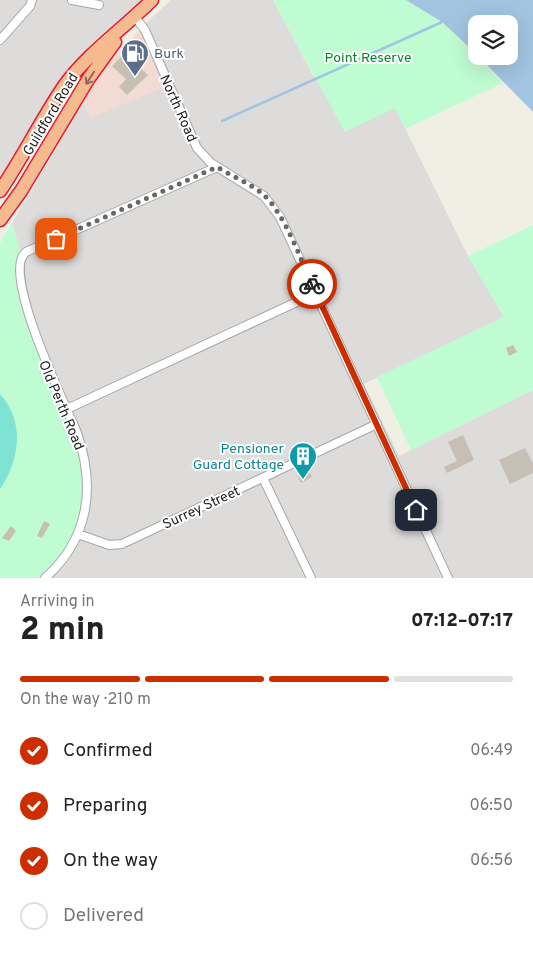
<!DOCTYPE html>
<html lang="en">
<head>
<meta charset="utf-8">
<style>
  :root { --surface:#fff; --page:#f2f2f2; --text:#222; --muted:#767676; --line:#e0e0e0; --accent:#cd2e00 }
  body { margin:0; font-family:Overpass,sans-serif; background:var(--page); color:var(--text); height:100vh; display:flex; flex-direction:column; font-size:19px; white-space:nowrap }
  * { box-sizing:border-box; margin:0 }
  p { font-size:16px; color:var(--muted) }
  .icon { flex:none; width:28px; height:28px; fill:none; stroke:currentColor; stroke-width:2; stroke-linecap:round; stroke-linejoin:round }
  .map { position:relative; height:578px; overflow:hidden }
  .side { display:flex; flex-direction:column; background:var(--surface); flex:1 }
  .side>* { flex:none }
  .buttons { position:absolute; left:468px; top:15px; display:grid; gap:10px }
  .buttons a { display:grid; place-items:center; width:50px; height:50px; border-radius:10px; background:var(--surface); box-shadow:0 5px 20px #0002; font-size:25px }
  .pin { position:absolute; display:grid; place-items:center; width:42px; height:42px; color:#fff; margin:-21px; border-radius:10px; box-shadow:0 2px 8px #0006 }
  .courier { position:absolute; display:grid; place-items:center; width:50px; height:50px; margin:-25px; border:4px solid #cd2e00; border-radius:50%; background:#fff; color:#222; box-shadow:0 1px 6px #0007 }
  .head em { font-style:normal; font-weight:800 }
  .head div { display:flex; flex-direction:column-reverse }
  .head { display:flex; align-items:center; justify-content:space-between; height:85px; padding:0 20px }
  h1 { font-size:32px; font-weight:800; line-height:38px }
  .bar { display:grid; grid-template-columns:repeat(4,1fr); gap:8px 5px; align-content:center; height:60px; padding:0 20px }
  .bar i { height:6px; border-radius:4px; background:var(--line) }
  .bar .selected { background:var(--accent) }
  .bar p { grid-column:span 4 }
  ol { padding:0 20px; list-style:none }
  li { display:flex; align-items:center; gap:15px; height:55px }
  li p { margin-inline-start:auto }
  li .icon { padding:5px; border-radius:50%; background:var(--accent); color:#fff; stroke-width:4 }
  li:last-child { color:var(--muted) }
  li i { width:28px; height:28px; border:2px solid var(--line); border-radius:50% }
  .map>svg:first-child { display:block }
  .residential { fill:#dddcdb }
  .commercial { fill:#f2dbd2 }
  .park { fill:#bffcd2 }
  .pitch { fill:#7ee3d3 }
  .water { fill:#a2c4e0 }
  .lines { fill:none; stroke-linecap:round; stroke-linejoin:round }
  .stream { stroke:#a2c4e0; stroke-width:2.5 }
  .building { fill:#c5bfb4 }
  .minor-casing { stroke:#a6a6a6; stroke-width:10 }
  .trunk-casing { stroke:#e51b33; stroke-width:15 }
  .minor { stroke:#fff; stroke-width:8 }
  .trunk { stroke:#f6ba91; stroke-width:12 }
  .oneway { stroke:#8a6c58 }
  .done { stroke:#686864; stroke-width:5; stroke-dasharray:0 9 }
  .route { stroke:#cd2e00; stroke-width:6 }
  .labels { text-anchor:middle; stroke-width:4; stroke-linejoin:round; paint-order:stroke }
  .service-label { font-size:14px; fill:#4e5e75; stroke:#fff; text-anchor:start }
  .park-label { font-size:14px; fill:#05842c; stroke:#fff }
  .street-label { font-size:14px; fill:#1f1f1f; stroke:#fff }
  .culture-label { font-size:14px; fill:#0d838f; stroke:#fff; text-anchor:end }
</style>
</head>
<body>
<div class="map">
<svg width="533" height="578" viewBox="0 0 533 578">
  <rect width="100%" height="100%" fill="#f0efe4"/>
  <!-- residential -->
  <path class="residential" d="M0,0H152L83,64L0,191Z
    M171,0H273L315,79L395,108L468,256L504,317L364,384L399,456L533,390V578H45L39,350L22,312L18,297L15,270L17,261L21,254L12,223L53,154L57,139L82,99L91,118L143,26Z"/>
  <!-- commercial -->
  <path class="commercial" d="M143,26L169,85L91,118L83,99L95,79Z"/>
  <!-- park -->
  <path class="park" d="M273,0H406L442,22L503,83L405,129L395,108L345,132Z
    M12,223L21,254L15,265V278L22,312L67,409L87,474L78,534L45,578H0V243Z
    M533,225V390L411,450L377,377L504,317L468,256Z"/>
  <!-- pitch -->
  <path class="pitch" d="M0,394C25,421 20,460 0,489Z"/>
  <!-- water -->
  <path class="water" d="M406,0H533V112L478,56H509V24H476V54L442,22Z"/>
  <g class="lines">
    <!-- stream -->
    <path class="stream" d="M222,121L442,22"/>
  </g>
  <!-- building -->
  <path class="building" d="M121,57L134,70L138,66L148,75L127,95L119,87L126,79L112,66Z
    M513,345L517,352L509,356L506,348Z
    M463,435L474,460L447,473L444,467L457,461L448,442Z
    M525,448L533,464V473L510,484L499,460Z
    M309,472L312,477L301,483L298,477Z
    M44,521L50,524L42,538L37,536Z
    M11,526L16,531L9,541L2,538Z"/>
  <g class="lines">
    <!-- minor casing -->
    <g class="minor-casing">
      <path id="minor" d="M72,0L99,5
        M135,17L145,30L197,148L211,163L264,196L280,217L448,578
        M0,40L30,6L32,0
        M67,409L316,293
        M263,478L311,578
        M78,534L109,545L122,544L377,424
        M45,578C89,539 96,487 77,433C65,404 0,271 26,252L217,167"/>
    </g>
    <!-- trunk casing -->
    <g class="trunk-casing">
      <path id="trunk" d="M0,191C23,157 41,120 64,86C87,54 124,28 152,0
        M0,220L21,191L89,78L115,42"/>
    </g>
    <!-- minor -->
    <use href="#minor" class="minor"/>
    <!-- trunk -->
    <use href="#trunk" class="trunk"/>
  </g>
  <!-- one-way arrows -->
  <defs><path id="oneway-shaft" d="M-6 0H5M1.5-3L5.5 0L1.5 3" fill="none" stroke-width="1.6" stroke-linecap="round" stroke-linejoin="round" transform="scale(1.25)"/></defs>
  <use class="oneway" href="#oneway-shaft" transform="translate(90 78) rotate(123)"/>
  <g class="lines">
    <!-- done -->
    <path class="done" d="M56,239L217,167C232,176 251,184 264,195C285,215 300,258 312,284"/>
    <!-- route -->
    <path class="route" d="M312,284L416,510"/>
  </g>
  <!-- icons -->
  <defs>
    <g id="fuel-pin" transform="scale(1.4375)"><path d="M0 17L-7.5 6A9.5 9.5 0 1 1 7.5 6Z" fill="#5c6f8a" stroke="#fff"/><path d="M-5.5-6h7V0h2V4h1.3V-2.5L3-4.5l.8-.8L6-3V5H2.5V1h-1V6h-7ZM-4.2-4.7v3.2H.2V-4.7Z" fill="#fff"/></g>
    <g id="building-pin" transform="scale(1.4375)"><path d="M0 17L-7.5 6A9.5 9.5 0 1 1 7.5 6Z" fill="#0f9aa8" stroke="#fff"/><path d="M-4-6H4V6H1V3H-1V6H-4ZM-2.5-4.3h1.7v1.8h-1.7ZM.8-4.3h1.7v1.8H.8ZM-2.5-1h1.7V.8h-1.7ZM.8-1h1.7V.8H.8Z" fill="#fff"/></g>
  </defs>
  <g fill-rule="evenodd">
    <use href="#fuel-pin" x="135" y="53"/>
    <use href="#building-pin" x="303" y="456"/>
  </g>
  <g class="labels">
    <!-- service labels -->
    <g class="service-label">
      <text x="154" y="58">Burk</text>
    </g>
    <!-- park labels -->
    <g class="park-label">
      <text x="368" y="62">Point Reserve</text>
    </g>
    <!-- street labels -->
    <g class="street-label">
      <text transform="translate(179 108) rotate(66)" y="5">North Road</text>
      <text transform="translate(50 114) rotate(-59)" y="5">Guildford Road</text>
      <text transform="translate(62 405) rotate(67)" y="5">Old Perth Road</text>
      <text transform="translate(201 507) rotate(-25)" y="5">Surrey Street</text>
    </g>
    <!-- culture labels -->
    <g class="culture-label">
      <text x="284" y="453">Pensioner<tspan x="284" dy="16">Guard Cottage</tspan></text>
    </g>
  </g>
</svg>
<div class="buttons">
<a><svg class="icon" aria-label="layers" viewBox="0 0 24 24"><path d="M12 4l9 5-9 5-9-5zM3 14l9 5 9-5"/></svg></a>
</div>
<div class="pin" style="left:56px;top:239px;background:#ea580c"><svg class="icon" aria-label="bag" viewBox="0 0 24 24"><path d="M5 8h14l-1 12H6zM9 8a3 3 0 0 1 6 0"/></svg></div>
<div class="pin" style="left:416px;top:510px;background:#1f2937"><svg class="icon" aria-label="home" viewBox="0 0 24 24"><path d="M3 11l9-7 9 7M6 9v11h12V9"/></svg></div>
<div class="courier" style="left:312px;top:284px"><svg class="icon" aria-label="bike" viewBox="0 0 24 24"><circle cx="6" cy="16" r="4"/><circle cx="18" cy="16" r="4"/><path d="M6 16l4-8h5l3 8M10 8l3 8H6M13 5h3"/></svg></div>
</div>
<section class="side">
<div class="head"><div><h1>2 min</h1><p>Arriving in</p></div><em>07:12–07:17</em></div>
<div class="bar"><i class="selected"></i><i class="selected"></i><i class="selected"></i><i></i><p>On the way · 210 m</p></div>
<ol>
<li><svg class="icon" aria-label="check" viewBox="0 0 24 24"><path d="M5 12l5 5 9-10"/></svg>Confirmed<p>06:49</p></li>
<li><svg class="icon" aria-label="check" viewBox="0 0 24 24"><path d="M5 12l5 5 9-10"/></svg>Preparing<p>06:50</p></li>
<li><svg class="icon" aria-label="check" viewBox="0 0 24 24"><path d="M5 12l5 5 9-10"/></svg>On the way<p>06:56</p></li>
<li><i></i>Delivered</li>
</ol>
</section>
</body>
</html>
